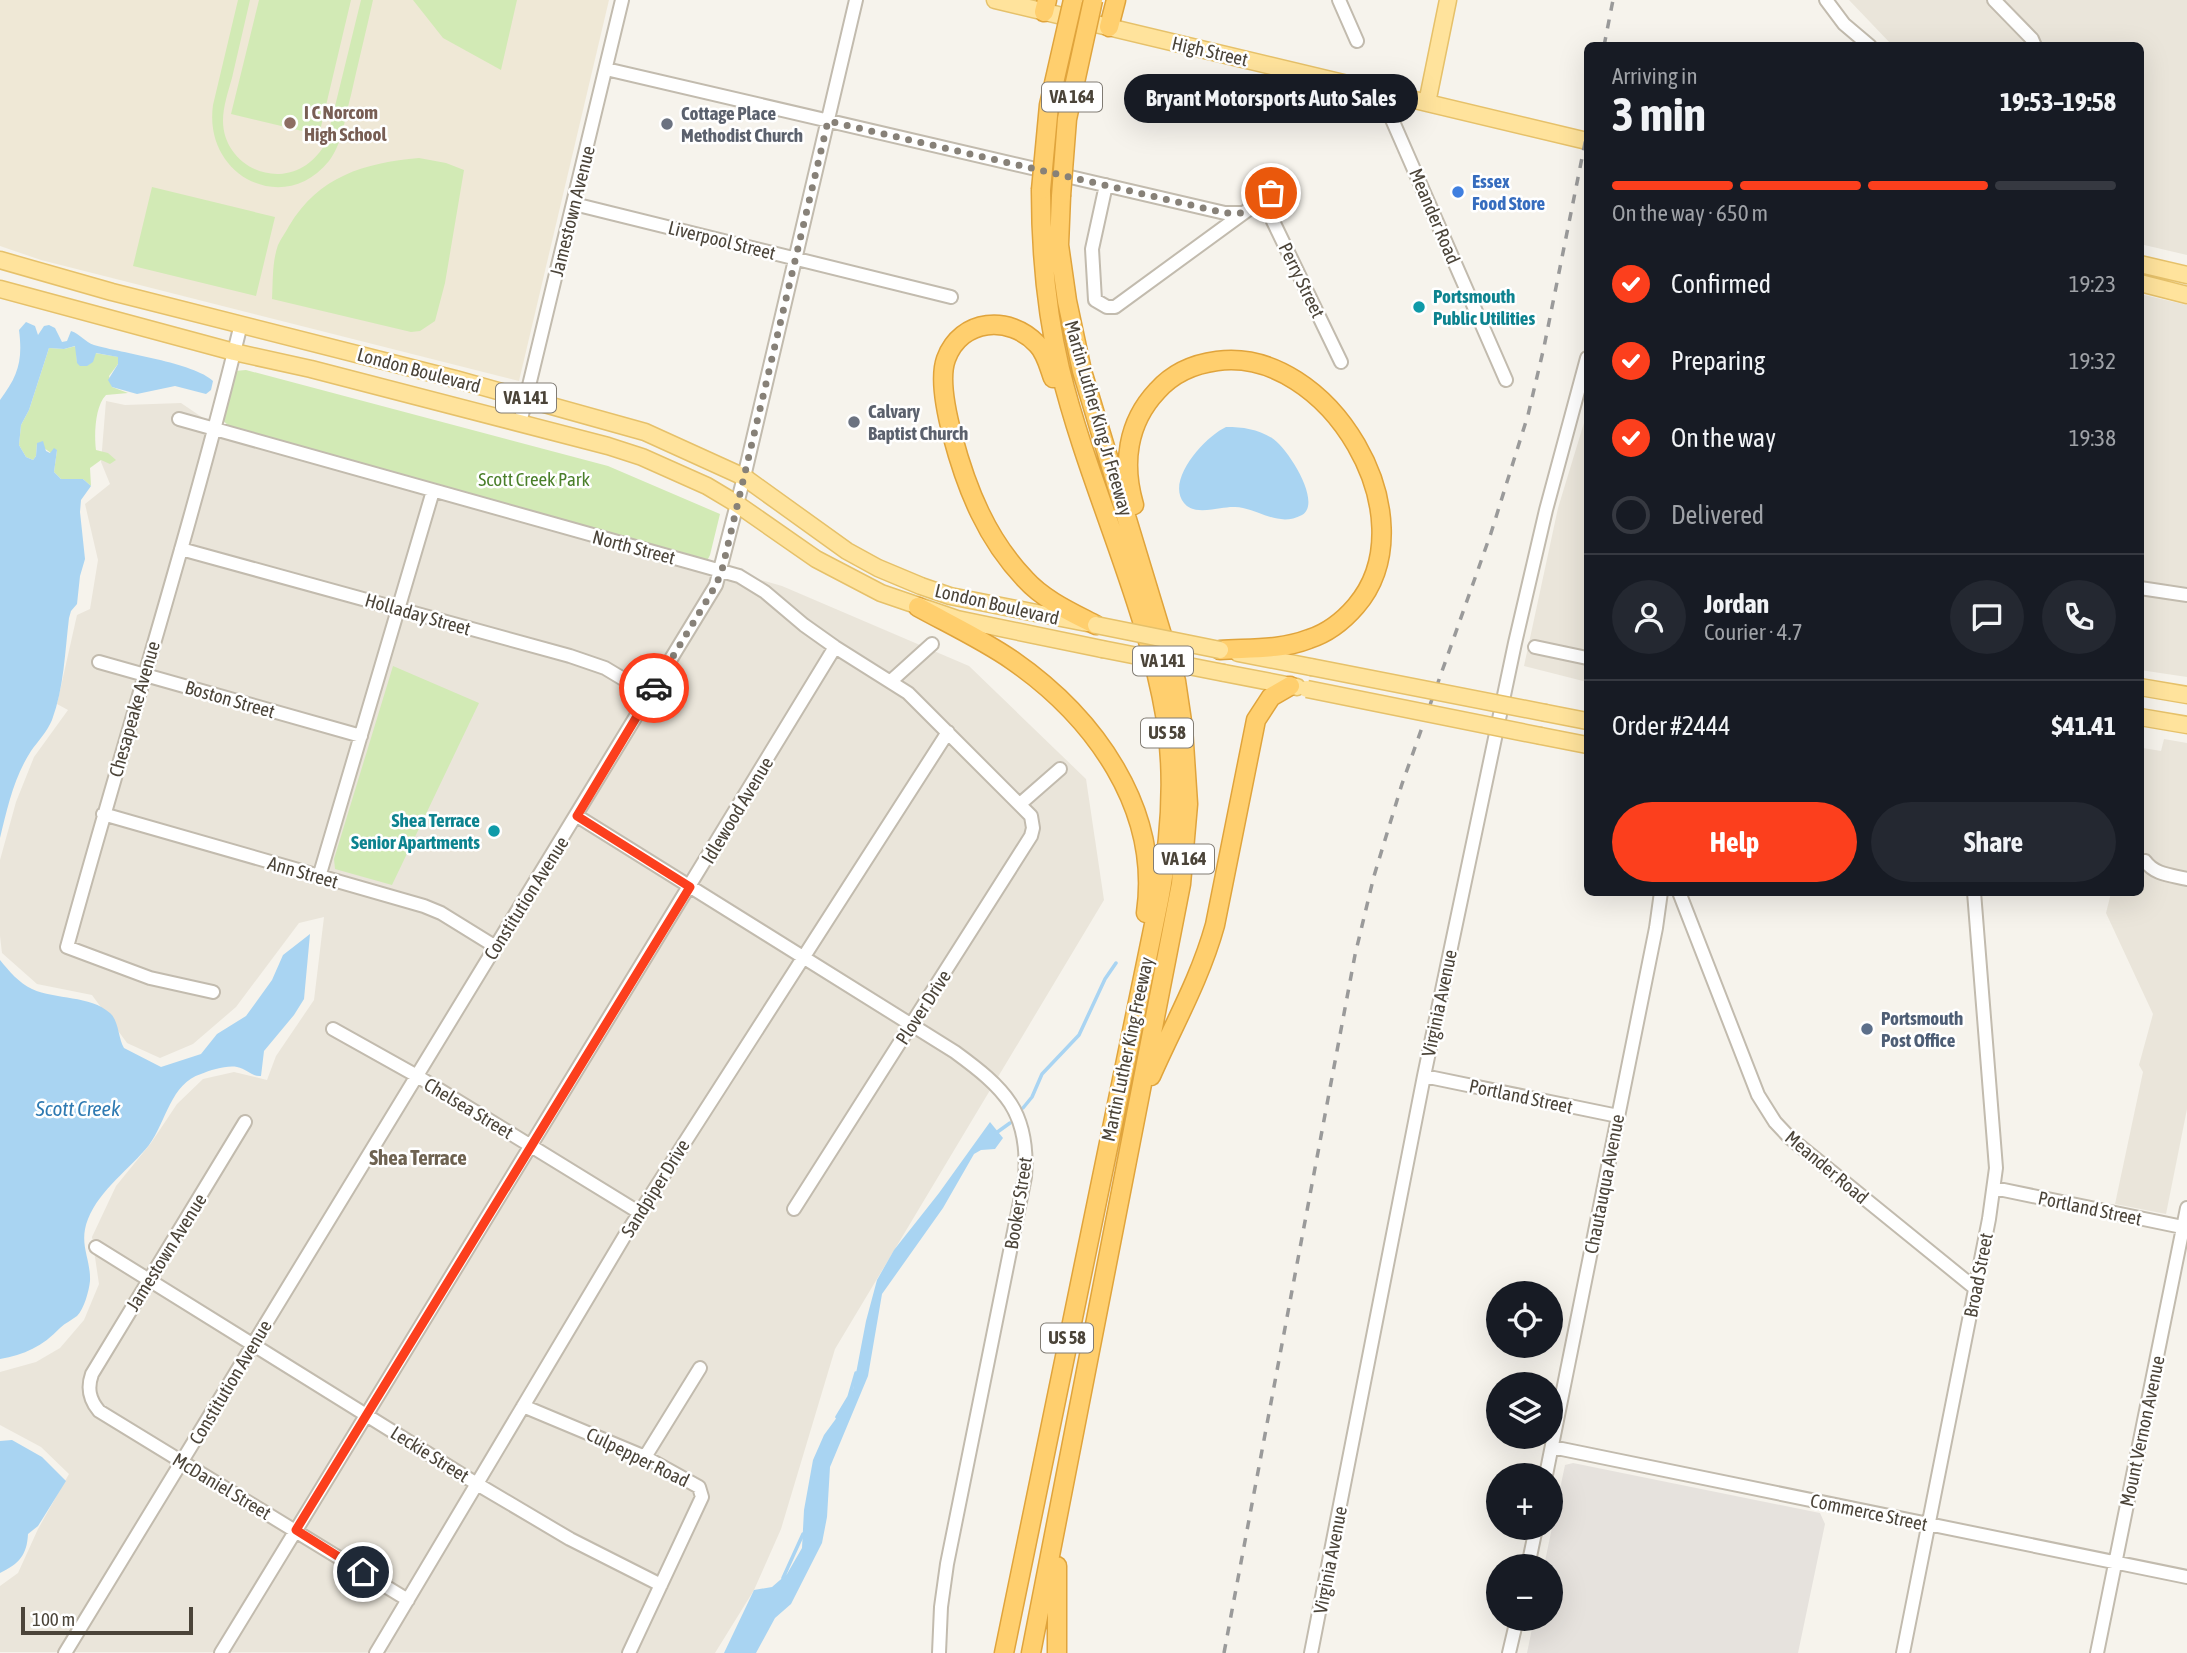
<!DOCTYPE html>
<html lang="en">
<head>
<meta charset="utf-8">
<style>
  :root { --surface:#171b24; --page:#242831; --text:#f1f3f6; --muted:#9ea1a6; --line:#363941; --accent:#fc3f1d }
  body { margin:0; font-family:"Asap Condensed",sans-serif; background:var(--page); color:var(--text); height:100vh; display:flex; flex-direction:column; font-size:26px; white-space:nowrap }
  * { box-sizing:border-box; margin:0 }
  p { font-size:23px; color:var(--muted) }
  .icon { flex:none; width:38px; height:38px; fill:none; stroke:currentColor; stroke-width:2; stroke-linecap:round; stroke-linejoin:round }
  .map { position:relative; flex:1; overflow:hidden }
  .details { position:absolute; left:1584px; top:42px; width:560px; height:854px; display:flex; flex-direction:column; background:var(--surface); border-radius:10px; box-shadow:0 7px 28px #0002 }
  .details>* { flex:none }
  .fabs { position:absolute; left:1486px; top:1281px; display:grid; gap:14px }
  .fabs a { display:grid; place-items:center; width:77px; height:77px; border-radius:50%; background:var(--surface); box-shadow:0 7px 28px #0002; font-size:35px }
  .scale { position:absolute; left:21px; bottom:18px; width:172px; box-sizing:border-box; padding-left:7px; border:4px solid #4b4439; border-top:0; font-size:19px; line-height:24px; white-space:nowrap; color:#4b4439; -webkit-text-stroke:5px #fff; paint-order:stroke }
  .pin { position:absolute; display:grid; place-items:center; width:60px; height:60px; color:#fff; margin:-30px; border:4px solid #fff; border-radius:50%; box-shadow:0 2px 7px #0007 }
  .courier { position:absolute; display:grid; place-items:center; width:70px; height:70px; margin:-35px; border:5px solid #fc3f1d; border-radius:50%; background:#fff; color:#222; box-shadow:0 2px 9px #0007 }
  .bubble { position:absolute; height:49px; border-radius:24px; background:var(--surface); box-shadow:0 7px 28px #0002; font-size:23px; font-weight:700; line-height:49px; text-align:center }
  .summary em { font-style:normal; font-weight:700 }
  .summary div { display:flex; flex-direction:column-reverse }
  .summary { display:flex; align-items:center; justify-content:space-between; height:119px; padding:0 28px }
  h1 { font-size:46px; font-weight:700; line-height:52px }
  .bar { display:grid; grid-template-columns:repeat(4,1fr); gap:10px 7px; align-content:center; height:84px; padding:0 28px }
  .bar i { height:9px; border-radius:5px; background:var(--line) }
  .bar .selected { background:var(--accent) }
  .bar p { grid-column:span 4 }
  .line { display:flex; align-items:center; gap:18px; padding:0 28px; border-top:2px solid var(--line) }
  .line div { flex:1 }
  .round { display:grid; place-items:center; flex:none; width:74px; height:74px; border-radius:37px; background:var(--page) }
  ol { padding:0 28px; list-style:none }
  li { display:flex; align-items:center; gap:21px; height:77px }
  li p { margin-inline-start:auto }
  li .icon { padding:7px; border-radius:50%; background:var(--accent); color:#fff; stroke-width:4 }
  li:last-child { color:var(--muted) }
  li i { width:38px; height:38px; border:4px solid var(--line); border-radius:50% }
  .button { display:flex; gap:14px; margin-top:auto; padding:14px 28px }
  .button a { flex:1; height:80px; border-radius:42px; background:var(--accent); color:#fff; font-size:28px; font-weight:700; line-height:80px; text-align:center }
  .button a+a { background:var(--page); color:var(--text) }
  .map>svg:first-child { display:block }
  .residential { fill:#eae5da }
  .industrial { fill:#e6e2dd }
  .education { fill:#efe8d6 }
  .green { fill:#d2eab5 }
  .water { fill:#a9d4f2 }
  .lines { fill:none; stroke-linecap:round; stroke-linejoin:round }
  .stream { stroke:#a9d4f2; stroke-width:3.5 }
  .minor-casing { stroke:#c2bbae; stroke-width:16 }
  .major-casing { stroke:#e6c16a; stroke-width:19 }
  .highway-casing { stroke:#e0a43c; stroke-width:21 }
  .minor { stroke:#fff; stroke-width:12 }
  .major { stroke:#ffe39c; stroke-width:16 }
  .highway { stroke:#ffcf6e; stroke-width:18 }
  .rail { stroke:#9a9a9a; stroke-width:3.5; stroke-dasharray:9 9; stroke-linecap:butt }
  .major-bridge-casing { stroke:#e6c16a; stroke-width:19; stroke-linecap:butt }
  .highway-bridge-casing { stroke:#e0a43c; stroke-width:21; stroke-linecap:butt }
  .major-bridge { stroke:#ffe39c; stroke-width:16 }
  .highway-bridge { stroke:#ffcf6e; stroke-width:18 }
  .done { stroke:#878178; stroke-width:7; stroke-dasharray:0 12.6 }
  .route { stroke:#fc3f1d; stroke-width:9 }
  .education-dot { fill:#8d6e63; stroke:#fff; stroke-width:2.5 }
  .worship-dot { fill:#6b7280; stroke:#fff; stroke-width:2.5 }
  .shop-dot { fill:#3f7fe0; stroke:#fff; stroke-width:2.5 }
  .culture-dot { fill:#0f9aa8; stroke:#fff; stroke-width:2.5 }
  .service-dot { fill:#5c6f8a; stroke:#fff; stroke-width:2.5 }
  .labels { text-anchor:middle; stroke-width:5; stroke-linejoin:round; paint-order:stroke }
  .shield { fill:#fff; stroke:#817c74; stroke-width:2 }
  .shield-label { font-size:18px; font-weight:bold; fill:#4b4439 }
  .street-label { font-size:19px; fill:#4b4439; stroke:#fff }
  .education-label { font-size:19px; font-weight:bold; fill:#785e54; stroke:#fff; text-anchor:start }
  .worship-label { font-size:19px; font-weight:bold; fill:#5b616d; stroke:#fff; text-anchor:start }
  .shop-label { font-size:19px; font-weight:bold; fill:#366cbe; stroke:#fff; text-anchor:start }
  .culture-label { font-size:19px; font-weight:bold; fill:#0d838f; stroke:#fff; text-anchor:start }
  .park-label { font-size:19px; fill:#4a7f2a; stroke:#fff }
  .service-label { font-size:19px; font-weight:bold; fill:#4e5e75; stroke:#fff; text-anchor:start }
  .water-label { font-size:21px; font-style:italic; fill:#2e7ab2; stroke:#fff }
  .neighbourhood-label { font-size:21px; font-weight:bold; fill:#6e6250; stroke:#fff }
</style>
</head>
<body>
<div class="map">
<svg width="2187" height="1653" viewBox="0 0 2187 1653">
  <rect width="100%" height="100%" fill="#f6f3ec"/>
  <!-- residential -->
  <path class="residential" d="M1849,0H2187V255L2140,244V46L1892,45Z
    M2140,294L2187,305V677L2140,670Z
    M106,401L125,405L181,403L212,424L782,586L969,666L1086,779L1104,900L835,1349L781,1529L754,1590L715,1653L0,1652V1586L18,1573L38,1529L69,1474L41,1447L0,1425V1372L36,1362L60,1348L84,1320L99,1284L92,1237L116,1186L151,1143L177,1104L203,1079L234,1072L267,1080L276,1056L314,1000L324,917L299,923L236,1007L193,1044L160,1058L127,1043L92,995L37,984L2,953L0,936V860L16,802L34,757L68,710L57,704L77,615L90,609L98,560L85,504L110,484L101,462Z
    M1587,413V682L1524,666L1558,508Z
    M2164,739L2187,743V1109L2166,1214L2115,1204L2143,1072L2139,1065L2153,1014L2106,913L2111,893L2140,892V758L2143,748L2161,751Z"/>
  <!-- industrial -->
  <path class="industrial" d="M1573,1463L1820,1513L1825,1524L1798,1653H1527L1534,1619H1550V1566H1544L1565,1465Z"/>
  <!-- education -->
  <path class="education" d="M0,0H609L519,381L41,260L0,246Z"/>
  <!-- green -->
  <path class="green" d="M238,0H250C244,26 238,52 232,78C228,92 223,107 223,121C223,151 249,175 279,174C300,173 315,161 326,143L361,0H373C366,32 358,63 351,95C345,116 343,143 329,161C284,217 203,176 213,105Z
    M259,0H351L319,135L231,114Z
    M413,0H517L501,70L443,38Z
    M419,158L446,163L464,170L445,283L435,321L420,331L411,332L272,299C273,282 272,262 278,245C281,238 286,232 289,226C319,176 364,163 419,158Z
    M152,187L275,217L256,296L133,266Z
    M76,346L77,363L95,353L119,357L118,364L109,376L112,387L128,393L106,395C95,406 94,435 96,450L108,453L116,460L110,464L101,460L90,468L91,486L83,479H61L54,472L57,450L51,453L37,443L36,456L33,460L26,457L19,445L21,425L29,410L49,348L64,349Z
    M246,370L608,466L720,514L710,555L707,561L229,426L220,418L235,371Z
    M393,666L479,703L392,885L335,869L334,859Z"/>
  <!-- water -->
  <path class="water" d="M26,322L35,326L38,335L44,326L49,325L55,328L62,342L67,341L71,331C80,334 85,342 94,345C121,353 195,363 213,381L211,390L206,394L175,386L137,394L112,387L108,380L118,364V357L96,353L93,362L87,366H80L77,363L75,346L64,349L49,348L29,410L21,425L19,445L26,457L33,460L36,456L37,443L43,441L46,451L50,453L54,448L57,450L54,472L61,479H83L91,486L81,500L80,512L85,559L80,576L77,604L71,611L69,618C65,651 64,688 52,720C47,732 38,741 31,751C14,777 7,809 0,838V400C18,376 23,361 19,330Z
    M1226,427C1243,427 1257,429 1272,438C1287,447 1323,503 1302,515C1277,528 1259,508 1235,507C1220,506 1195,517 1184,503C1165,480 1206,436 1226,427Z
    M310,934L304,999L294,1015L264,1051L261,1076C252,1077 247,1069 237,1067C227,1065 211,1070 201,1074C171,1083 166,1122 149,1145C130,1169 100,1189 88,1219C78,1244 91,1258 90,1281C89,1291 84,1309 77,1316C72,1320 65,1323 60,1328C43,1346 24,1355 0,1359V960C9,971 19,983 32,989C56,1000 90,995 110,1013C119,1021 118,1038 124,1048L161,1067L201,1054L217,1034L246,1016L272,980L283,955Z
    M990,1122L1003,1138L995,1149L981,1150L974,1154L943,1208L882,1294L868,1376L830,1467L827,1517L822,1543L791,1604L775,1618L756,1653H724L754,1590L772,1587L787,1574L802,1548L804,1510L813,1460L824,1435L843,1409L853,1389L866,1321L877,1280L894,1250L939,1193Z
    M12,1440L42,1457L66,1481L38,1526L28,1534C27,1555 19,1564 0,1573V1441Z"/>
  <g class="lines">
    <!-- stream -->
    <path class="stream" d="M1023,1108L1032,1097L1042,1074L1079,1035L1105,979L1116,963
      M996,1133L1010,1123
      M837,1417L849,1397L856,1373
      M783,1578L803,1534"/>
    <!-- minor casing -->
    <g class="minor-casing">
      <path id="minor" d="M1339,0L1357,41
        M1826,0L1844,24L1870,46
        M1994,0L2032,39L2035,46
        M606,69L1225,213H1243
        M1380,92L1506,380
        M1106,185L1092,249L1095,300L1107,307H1115L1271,193
        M574,204L951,297
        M1255,204L1271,217L1341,362
        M179,419L739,576L765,592L804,625L835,647L908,693L1031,816L1033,828L1031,836L794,1209
        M520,423L622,0
        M181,549L570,656L605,668L650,695
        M2140,588L2187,595
        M1535,647L1587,658
        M99,662L361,736
        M891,681L932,644
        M1020,804L1060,769
        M103,814L424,906L441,913L496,947
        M577,816L955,1052C1004,1088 1030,1111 1025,1177L947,1564L941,1607L939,1653
        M2145,861C2155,875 2171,875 2187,879
        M319,877L433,491
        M1679,892L1758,1095L1775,1122L1790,1138L1976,1289
        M213,992L150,978L67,947C124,739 190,533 241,324
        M333,1029L417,1076L640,1213
        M1424,1076L1618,1116
        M245,1122L92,1374C87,1388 89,1399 99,1411L408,1600
        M1994,1188L2187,1228
        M96,1247L477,1484L570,1539L661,1585
        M523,1406L645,1457L699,1487L702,1497L629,1653
        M1552,1447L2187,1577
        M645,1457L700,1368
        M1546,1475L1656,928L1661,892
        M1528,1566L1536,1528
        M65,1653L716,585L744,477L856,0
        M221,1653L835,647
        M376,1653L624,1237L948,732
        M1311,1653L1424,1076L1515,643L1546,510L1587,358
        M1509,1653L1517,1619
        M1903,1653L1989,1219L1996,1168L1974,892
        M2097,1653L2187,1208"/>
    </g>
    <!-- major casing -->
    <g class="major-casing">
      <path id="major" d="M995,0L1587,141
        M1427,103L1448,0
        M0,260L112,292L455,379L645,432L744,477L847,551L878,568L921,586L950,596L1087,623
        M2140,264L2187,275
        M2140,283L2187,295
        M0,289L234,352L311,369L608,446L642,457L707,486L737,504L816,559L881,593L957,619L1102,649
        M1238,653L1311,667
        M1224,673L1297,687
        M2140,687L2187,695
        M1546,713L1587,721
        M2140,717L2187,725
        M1541,736L1587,745"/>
    </g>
    <!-- highway casing -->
    <g class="highway-casing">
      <path id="highway" d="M1044,12L1047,0
        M1109,27L1116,0
        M1053,378C1049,367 1046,353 1037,344C1010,315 961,318 946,359C934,392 964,480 980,513C991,536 1007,560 1025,579C1044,600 1071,612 1096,625
        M1134,505C1122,464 1127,423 1157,391C1172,374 1194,364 1217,361C1328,346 1431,518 1356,606C1344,620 1328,633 1309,639C1281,650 1250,648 1220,650
        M918,607C949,624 983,640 1012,660C1094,717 1161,808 1146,913
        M1151,1076C1173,1026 1200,979 1215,925L1256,720L1271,697L1290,686
        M1057,1566V1653
        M1004,1653L1159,900C1170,842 1175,779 1166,720C1146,599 1089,488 1060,369C1046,310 1041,251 1041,190
        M1031,1653L1181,884L1188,804L1183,728L1176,681L1082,371L1067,301L1059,245L1061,196"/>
    </g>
    <!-- minor -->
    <use href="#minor" class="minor"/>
    <!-- major -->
    <use href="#major" class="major"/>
    <!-- highway -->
    <use href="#highway" class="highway"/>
    <!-- rail -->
    <path class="rail" d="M1604,46L1613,0
      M1224,1653L1355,955L1374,876L1402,784L1491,533L1528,415L1544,347L1587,133"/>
    <!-- major-bridge casing -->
    <g class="major-bridge-casing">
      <path id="major-bridge" d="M1096,625L1220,650
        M1102,649L1224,673
        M1311,667L1546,713
        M1307,689L1541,736"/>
    </g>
    <!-- highway-bridge casing -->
    <g class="highway-bridge-casing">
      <path id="highway-bridge" d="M1041,190L1049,105L1073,0
        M1061,196L1067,119L1093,0"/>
    </g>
    <!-- major-bridge -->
    <use href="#major-bridge" class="major-bridge"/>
    <!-- highway-bridge -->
    <use href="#highway-bridge" class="highway-bridge"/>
  </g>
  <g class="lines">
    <!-- done -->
    <path class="done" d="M654,688L716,585L722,570L828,121L1225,213H1243L1271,193"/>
    <!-- route -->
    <path class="route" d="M363,1572L296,1530L690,887L577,816L654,688"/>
  </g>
  <!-- markers -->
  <circle class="education-dot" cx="290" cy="123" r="7"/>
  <g class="worship-dot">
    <circle cx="667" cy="124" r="7"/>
    <circle cx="854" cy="422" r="7"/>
  </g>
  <circle class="shop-dot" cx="1458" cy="192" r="7"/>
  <g class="culture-dot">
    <circle cx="1419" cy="307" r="7"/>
    <circle cx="494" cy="831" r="7"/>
  </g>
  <circle class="service-dot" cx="1867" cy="1029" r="7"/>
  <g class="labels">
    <!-- shield labels -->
    <g class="shield">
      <rect x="1042" y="82.5" width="60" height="29" rx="5"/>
      <rect x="496" y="383.5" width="60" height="29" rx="5"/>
      <rect x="1133" y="646.5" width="60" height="29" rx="5"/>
      <rect x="1141" y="718.5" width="52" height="29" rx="5"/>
      <rect x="1154" y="844.5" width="60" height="29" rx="5"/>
      <rect x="1041" y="1323.5" width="52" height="29" rx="5"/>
    </g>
    <g class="shield-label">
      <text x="1072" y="103">VA 164</text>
      <text x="526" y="404">VA 141</text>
      <text x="1163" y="667">VA 141</text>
      <text x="1167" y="739">US 58</text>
      <text x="1184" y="865">VA 164</text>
      <text x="1067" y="1344">US 58</text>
    </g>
    <!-- street labels -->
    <g class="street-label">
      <text transform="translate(1210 51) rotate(13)" y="7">High Street</text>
      <text transform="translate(572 211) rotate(-76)" y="7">Jamestown Avenue</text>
      <text transform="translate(1435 216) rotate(67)" y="7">Meander Road</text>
      <text transform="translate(722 240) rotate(14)" y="7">Liverpool Street</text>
      <text transform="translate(1302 280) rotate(64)" y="7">Perry Street</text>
      <text transform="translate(419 370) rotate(15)" y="7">London Boulevard</text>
      <text transform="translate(1099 418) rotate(74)" y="7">Martin Luther King Jr Freeway</text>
      <text transform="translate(634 547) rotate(15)" y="7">North Street</text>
      <text transform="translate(997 604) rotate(13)" y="7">London Boulevard</text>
      <text transform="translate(418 614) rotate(16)" y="7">Holladay Street</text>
      <text transform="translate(230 699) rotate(16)" y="7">Boston Street</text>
      <text transform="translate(134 709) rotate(-74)" y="7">Chesapeake Avenue</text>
      <text transform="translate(737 810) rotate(-59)" y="7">Idlewood Avenue</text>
      <text transform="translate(303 872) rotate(16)" y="7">Ann Street</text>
      <text transform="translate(526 898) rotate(-58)" y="7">Constitution Avenue</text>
      <text transform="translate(1439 1003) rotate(-78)" y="7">Virginia Avenue</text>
      <text transform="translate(923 1007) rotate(-57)" y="7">Plover Drive</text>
      <text transform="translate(1127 1049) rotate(-78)" y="7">Martin Luther King Freeway</text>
      <text transform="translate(1521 1096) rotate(12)" y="7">Portland Street</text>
      <text transform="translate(469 1108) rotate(31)" y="7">Chelsea Street</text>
      <text transform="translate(1827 1167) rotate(40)" y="7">Meander Road</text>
      <text transform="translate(1604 1184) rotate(-79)" y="7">Chautauqua Avenue</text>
      <text transform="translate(655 1188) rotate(-58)" y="7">Sandpiper Drive</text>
      <text transform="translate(1018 1203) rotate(-81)" y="7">Booker Street</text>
      <text transform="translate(2090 1208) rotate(12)" y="7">Portland Street</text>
      <text transform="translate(166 1252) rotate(-58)" y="7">Jamestown Avenue</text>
      <text transform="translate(1978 1275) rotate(-79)" y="7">Broad Street</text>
      <text transform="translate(230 1382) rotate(-59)" y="7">Constitution Avenue</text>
      <text transform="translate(2142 1431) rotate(-78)" y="7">Mount Vernon Avenue</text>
      <text transform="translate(430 1454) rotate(32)" y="7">Leckie Street</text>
      <text transform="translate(638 1457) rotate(26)" y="7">Culpepper Road</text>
      <text transform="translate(222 1486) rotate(31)" y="7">McDaniel Street</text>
      <text transform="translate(1869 1512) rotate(12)" y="7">Commerce Street</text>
      <text transform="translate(1330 1560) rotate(-79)" y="7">Virginia Avenue</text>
    </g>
    <!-- education labels -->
    <g class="education-label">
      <text x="304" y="119">I C Norcom<tspan x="304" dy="22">High School</tspan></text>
    </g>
    <!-- worship labels -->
    <g class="worship-label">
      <text x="681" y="120">Cottage Place<tspan x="681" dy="22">Methodist Church</tspan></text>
      <text x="868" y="418">Calvary<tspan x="868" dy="22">Baptist Church</tspan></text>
    </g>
    <!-- shop labels -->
    <g class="shop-label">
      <text x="1472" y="188">Essex<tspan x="1472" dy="22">Food Store</tspan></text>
    </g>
    <!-- culture labels -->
    <g class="culture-label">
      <text x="1433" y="303">Portsmouth<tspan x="1433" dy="22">Public Utilities</tspan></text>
      <text x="480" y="827" text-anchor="end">Shea Terrace<tspan x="480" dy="22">Senior Apartments</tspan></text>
    </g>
    <!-- park labels -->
    <g class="park-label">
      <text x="534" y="486">Scott Creek Park</text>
    </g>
    <!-- service labels -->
    <g class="service-label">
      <text x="1881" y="1025">Portsmouth<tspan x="1881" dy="22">Post Office</tspan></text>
    </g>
    <!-- water labels -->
    <g class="water-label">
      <text x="78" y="1116">Scott Creek</text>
    </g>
    <!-- neighbourhood labels -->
    <g class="neighbourhood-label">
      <text x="418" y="1165">Shea Terrace</text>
    </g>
  </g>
</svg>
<div class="fabs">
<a><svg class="icon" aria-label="locate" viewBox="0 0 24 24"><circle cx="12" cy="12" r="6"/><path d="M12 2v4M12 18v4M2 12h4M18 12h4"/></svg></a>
<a><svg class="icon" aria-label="layers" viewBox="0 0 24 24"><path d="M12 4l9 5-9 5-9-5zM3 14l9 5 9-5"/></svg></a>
<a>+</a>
<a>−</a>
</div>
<div class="scale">100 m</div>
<div class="pin" style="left:1271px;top:193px;background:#ea580c"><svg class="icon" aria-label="bag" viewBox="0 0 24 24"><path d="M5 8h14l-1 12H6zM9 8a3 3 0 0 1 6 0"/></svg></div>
<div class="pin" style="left:363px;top:1572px;background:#1f2937"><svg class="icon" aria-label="home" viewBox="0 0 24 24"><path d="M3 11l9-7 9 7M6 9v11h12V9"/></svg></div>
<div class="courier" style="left:654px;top:688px"><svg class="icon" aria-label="car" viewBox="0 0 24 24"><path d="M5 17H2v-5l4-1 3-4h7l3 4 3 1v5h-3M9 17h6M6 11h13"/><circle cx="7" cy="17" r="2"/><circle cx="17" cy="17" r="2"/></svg></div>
<div class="bubble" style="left:1124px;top:74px;width:294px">Bryant Motorsports Auto Sales</div>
<section class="details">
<div class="summary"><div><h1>3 min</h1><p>Arriving in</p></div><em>19:53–19:58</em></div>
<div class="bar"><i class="selected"></i><i class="selected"></i><i class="selected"></i><i></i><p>On the way · 650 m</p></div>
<ol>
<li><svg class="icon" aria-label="check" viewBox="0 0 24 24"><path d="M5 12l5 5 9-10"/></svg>Confirmed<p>19:23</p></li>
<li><svg class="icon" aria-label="check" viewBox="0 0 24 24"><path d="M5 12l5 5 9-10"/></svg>Preparing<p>19:32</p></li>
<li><svg class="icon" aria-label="check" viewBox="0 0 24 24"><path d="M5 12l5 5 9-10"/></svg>On the way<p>19:38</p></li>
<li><i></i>Delivered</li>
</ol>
<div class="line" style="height:126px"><a class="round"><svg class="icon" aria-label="person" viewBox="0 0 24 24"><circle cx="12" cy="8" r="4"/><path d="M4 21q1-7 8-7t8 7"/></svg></a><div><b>Jordan</b><p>Courier · 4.7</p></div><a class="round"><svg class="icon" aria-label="chat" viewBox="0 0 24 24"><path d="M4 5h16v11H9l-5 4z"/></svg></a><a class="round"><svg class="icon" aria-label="phone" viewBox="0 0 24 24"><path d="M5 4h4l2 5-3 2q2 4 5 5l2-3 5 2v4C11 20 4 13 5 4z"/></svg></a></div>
<div class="line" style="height:91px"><div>Order #2444</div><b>$41.41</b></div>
<div class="button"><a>Help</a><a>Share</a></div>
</section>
</div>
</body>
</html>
